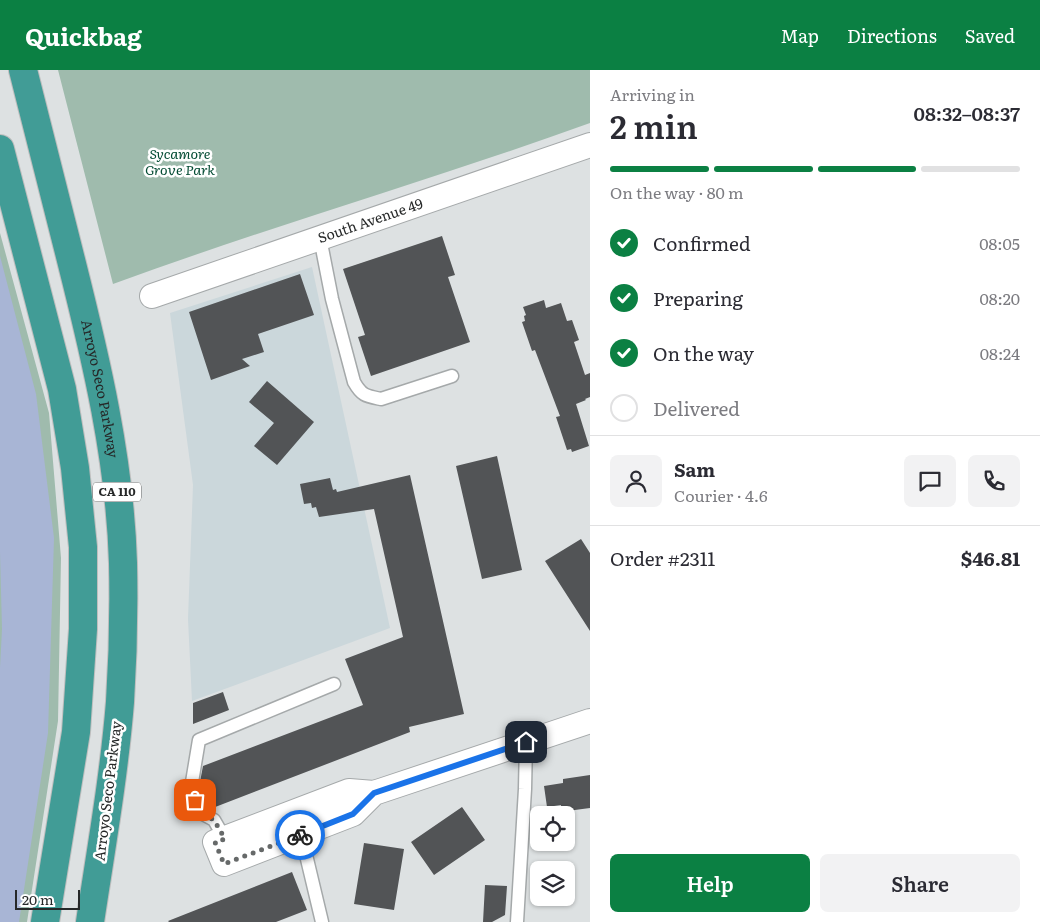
<!DOCTYPE html>
<html lang="en">
<head>
<meta charset="utf-8">
<style>
  :root { --surface:#fff; --page:#f2f2f3; --text:#2b2b33; --muted:#7c7c81; --line:#e1e1e2; --accent:#0b8043 }
  body { margin:0; font-family:Literata,serif; background:var(--page); color:var(--text); height:100vh; display:flex; flex-direction:column; font-size:19px; white-space:nowrap }
  * { box-sizing:border-box; margin:0 }
  p { font-size:16px; color:var(--muted) }
  .icon { flex:none; width:28px; height:28px; fill:none; stroke:currentColor; stroke-width:2; stroke-linecap:round; stroke-linejoin:round }
  .map { position:relative; flex:1; overflow:hidden }
  .sheet { display:flex; flex-direction:column; background:var(--surface); width:450px }
  .sheet>* { flex:none }
  .buttons { position:absolute; left:530px; top:736px; display:grid; gap:10px }
  .buttons a { display:grid; place-items:center; width:45px; height:45px; border-radius:8px; background:var(--surface); box-shadow:0 1px 4px #0004; font-size:25px }
  .scale { position:absolute; left:15px; bottom:12px; width:65px; box-sizing:border-box; padding-left:5px; border:2px solid #262828; border-top:0; font-size:14px; line-height:18px; white-space:nowrap; color:#262828; -webkit-text-stroke:4px #fff; paint-order:stroke }
  .pin { position:absolute; display:grid; place-items:center; width:42px; height:42px; color:#fff; margin:-21px; border-radius:10px; box-shadow:0 2px 8px #0006 }
  .courier { position:absolute; display:grid; place-items:center; width:50px; height:50px; margin:-25px; border:4px solid #1a73e8; border-radius:50%; background:#fff; color:#222; box-shadow:0 1px 6px #0007 }
  .overview em { font-style:normal; font-weight:600 }
  .overview div { display:flex; flex-direction:column-reverse }
  .overview { display:flex; align-items:center; justify-content:space-between; height:85px; padding:0 20px }
  h1 { font-size:32px; font-weight:600; line-height:38px }
  .bar { display:grid; grid-template-columns:repeat(4,1fr); gap:8px 5px; align-content:center; height:60px; padding:0 20px }
  .bar i { height:6px; border-radius:4px; background:var(--line) }
  .bar .on { background:var(--accent) }
  .bar p { grid-column:span 4 }
  .line { display:flex; align-items:center; gap:12px; padding:0 20px; border-top:1px solid var(--line) }
  .line div { flex:1 }
  .round { display:grid; place-items:center; flex:none; width:52px; height:52px; border-radius:8px; background:var(--page) }
  ol { padding:0 20px; list-style:none }
  li { display:flex; align-items:center; gap:15px; height:55px }
  li p { margin-inline-start:auto }
  li .icon { padding:5px; border-radius:50%; background:var(--accent); color:#fff; stroke-width:4 }
  li:last-child { color:var(--muted) }
  li i { width:28px; height:28px; border:2px solid var(--line); border-radius:50% }
  .action { display:flex; gap:10px; margin-top:auto; padding:10px 20px }
  .action a { flex:1; height:58px; border-radius:8px; background:var(--accent); color:#fff; font-size:20px; font-weight:600; line-height:58px; text-align:center }
  .action a+a { background:var(--page); color:var(--text) }
  header { display:flex; align-items:center; gap:30px; box-sizing:border-box; height:70px; padding:0 25px; background:var(--accent); color:#fff }
  header strong { font-size:24px }
  nav { display:flex; gap:28px; margin-inline-start:auto; font-size:18px }
  main { display:flex; flex:1; min-height:0 }
  .map>svg:first-child { display:block }
  .built { fill:#cbd7db }
  .green { fill:#9fbbad }
  .water { fill:#a8b5d5 }
  .building { fill:#525456 }
  .lines { fill:none; stroke-linecap:round; stroke-linejoin:round }
  .lane-casing { stroke:#a5a9aa; stroke-width:15 }
  .street-casing { stroke:#a5a9aa; stroke-width:26 }
  .highway-casing { stroke:#bebebe; stroke-width:30 }
  .lane { stroke:#fff; stroke-width:12 }
  .street { stroke:#fff; stroke-width:24 }
  .highway { stroke:#419c96; stroke-width:28 }
  .done { stroke:#666969; stroke-width:5; stroke-dasharray:0 9 }
  .route { stroke:#1a73e8; stroke-width:6 }
  .labels { text-anchor:middle; stroke-width:5; stroke-linejoin:round; paint-order:stroke }
  .shield { fill:#fff; stroke:#676868; stroke-width:1 }
  .shield-label { font-size:12px; font-weight:bold; fill:#262828 }
  .park-label { font-size:14px; font-style:italic; fill:#044c34; stroke:#fff }
  .street-label { font-size:14px; fill:#262828; stroke:#fff }
</style>
</head>
<body>
<header>
<strong>Quickbag</strong>
<nav><a>Map</a><a>Directions</a><a>Saved</a></nav>
</header>
<main>
<div class="map">
<svg width="590" height="852" viewBox="0 0 590 852">
  <rect width="100%" height="100%" fill="#dde1e2"/>
  <!-- built -->
  <path class="built" d="M312,197L390,558L192,631L188,549L193,415L170,243Z"/>
  <!-- green -->
  <path class="green" d="M58,0H590V53C432,110 271,156 113,214Z
    M0,163L49,343L61,488L58,651L27,852H0Z"/>
  <!-- water -->
  <path class="water" d="M0,186L36,324L54,468L48,663L19,852H0V598L2,559L0,482Z"/>
  <!-- building -->
  <path class="building" d="M442,166L455,205L448,207L470,272L371,306L358,267L365,265L343,199Z
    M300,204L314,245L258,264L264,282L242,289L250,296L211,310L189,242Z
    M544,230L546,238L561,233L567,251L572,250L579,270L574,272L585,305L590,303V327L585,329L586,330L576,334L589,376L572,382L571,379L567,380L556,347L560,346L535,280L532,281L522,252L525,251L524,246L526,245L523,237Z
    M267,311L314,352L277,395L254,376L274,353L249,332Z
    M497,386L522,500L482,509L456,396Z
    M410,405L464,644L409,657L410,662L210,739L206,736L199,717L203,696L363,635L345,589L403,567L374,439L319,447L316,437L312,438L311,433L304,434L300,414L330,408L333,420L336,419L337,422Z
    M581,469L590,483V561L545,491Z
    M223,622L229,640L193,654V633Z
    M590,705V738L567,741V740L561,741V735L547,737L544,716L563,713V709Z
    M462,737L485,770L434,805L411,772Z
    M364,773L404,779L394,840L354,834Z
    M292,802L307,840L276,852H169L168,851Z
    M485,815L507,816L505,845L492,852H483Z"/>
  <g class="lines">
    <!-- lane casing -->
    <g class="lane-casing">
      <path id="lane" d="M320,168L332,229L354,312C362,326 366,326 381,329L452,306
        M300,765L307,789L322,852
        M225,769L214,750L199,742L191,718L199,670L334,614
        M517,852L525,719L526,672"/>
    </g>
    <!-- street casing -->
    <g class="street-casing">
      <g id="street">
        <path id="s1" d="M152,226L590,75"/>
        <path d="M374,723L353,744L224,794L215,772L349,721L374,723L590,651"/>
      </g>
    </g>
    <!-- highway casing -->
    <g class="highway-casing">
      <g id="highway">
        <path id="s2" d="M23,0C39,63 55,126 71,190C96,289 120,390 123,493C124,539 123,586 120,632C114,706 101,779 90,852"/>
        <path d="M0,79L62,319L75,398L83,477V559L76,662L45,852"/>
      </g>
    </g>
    <!-- lane -->
    <use href="#lane" class="lane"/>
    <!-- street -->
    <use href="#street" class="street"/>
    <!-- highway -->
    <use href="#highway" class="highway"/>
  </g>
  <g class="lines">
    <!-- done -->
    <path class="done" d="M195,730L199,742L214,750L225,769L215,772L224,794L300,765"/>
    <!-- route -->
    <path class="route" d="M300,765L353,744L374,723L526,672"/>
  </g>
  <g class="labels">
    <!-- shield labels -->
    <rect class="shield" x="93" y="412.5" width="48" height="19" rx="4"/>
    <g class="shield-label">
      <text x="117" y="426">CA 110</text>
    </g>
    <!-- park labels -->
    <g class="park-label">
      <text x="180" y="89">Sycamore<tspan x="180" dy="16">Grove Park</tspan></text>
    </g>
    <!-- street labels -->
    <g class="street-label">
      <text dy="5" stroke="none"><textPath href="#s1" startOffset="231">South Avenue 49</textPath></text>
      <text dy="5" stroke="none"><textPath href="#s2" startOffset="328">Arroyo Seco Parkway</textPath></text>
      <text transform="translate(108 721) rotate(-83)" y="5">Arroyo Seco Parkway</text>
    </g>
  </g>
</svg>
<div class="buttons">
<a><svg class="icon" aria-label="locate" viewBox="0 0 24 24"><circle cx="12" cy="12" r="6"/><path d="M12 2v4M12 18v4M2 12h4M18 12h4"/></svg></a>
<a><svg class="icon" aria-label="layers" viewBox="0 0 24 24"><path d="M12 4l9 5-9 5-9-5zM3 14l9 5 9-5"/></svg></a>
</div>
<div class="scale">20 m</div>
<div class="pin" style="left:195px;top:730px;background:#ea580c"><svg class="icon" aria-label="bag" viewBox="0 0 24 24"><path d="M5 8h14l-1 12H6zM9 8a3 3 0 0 1 6 0"/></svg></div>
<div class="pin" style="left:526px;top:672px;background:#1f2937"><svg class="icon" aria-label="home" viewBox="0 0 24 24"><path d="M3 11l9-7 9 7M6 9v11h12V9"/></svg></div>
<div class="courier" style="left:300px;top:765px"><svg class="icon" aria-label="bike" viewBox="0 0 24 24"><circle cx="6" cy="16" r="4"/><circle cx="18" cy="16" r="4"/><path d="M6 16l4-8h5l3 8M10 8l3 8H6M13 5h3"/></svg></div>
</div>
<section class="sheet">
<div class="overview"><div><h1>2 min</h1><p>Arriving in</p></div><em>08:32–08:37</em></div>
<div class="bar"><i class="on"></i><i class="on"></i><i class="on"></i><i></i><p>On the way · 80 m</p></div>
<ol>
<li><svg class="icon" aria-label="check" viewBox="0 0 24 24"><path d="M5 12l5 5 9-10"/></svg>Confirmed<p>08:05</p></li>
<li><svg class="icon" aria-label="check" viewBox="0 0 24 24"><path d="M5 12l5 5 9-10"/></svg>Preparing<p>08:20</p></li>
<li><svg class="icon" aria-label="check" viewBox="0 0 24 24"><path d="M5 12l5 5 9-10"/></svg>On the way<p>08:24</p></li>
<li><i></i>Delivered</li>
</ol>
<div class="line" style="height:90px"><a class="round"><svg class="icon" aria-label="person" viewBox="0 0 24 24"><circle cx="12" cy="8" r="4"/><path d="M4 21q1-7 8-7t8 7"/></svg></a><div><b>Sam</b><p>Courier · 4.6</p></div><a class="round"><svg class="icon" aria-label="chat" viewBox="0 0 24 24"><path d="M4 5h16v11H9l-5 4z"/></svg></a><a class="round"><svg class="icon" aria-label="phone" viewBox="0 0 24 24"><path d="M5 4h4l2 5-3 2q2 4 5 5l2-3 5 2v4C11 20 4 13 5 4z"/></svg></a></div>
<div class="line" style="height:65px"><div>Order #2311</div><b>$46.81</b></div>
<div class="action"><a>Help</a><a>Share</a></div>
</section>
</main>
</body>
</html>
